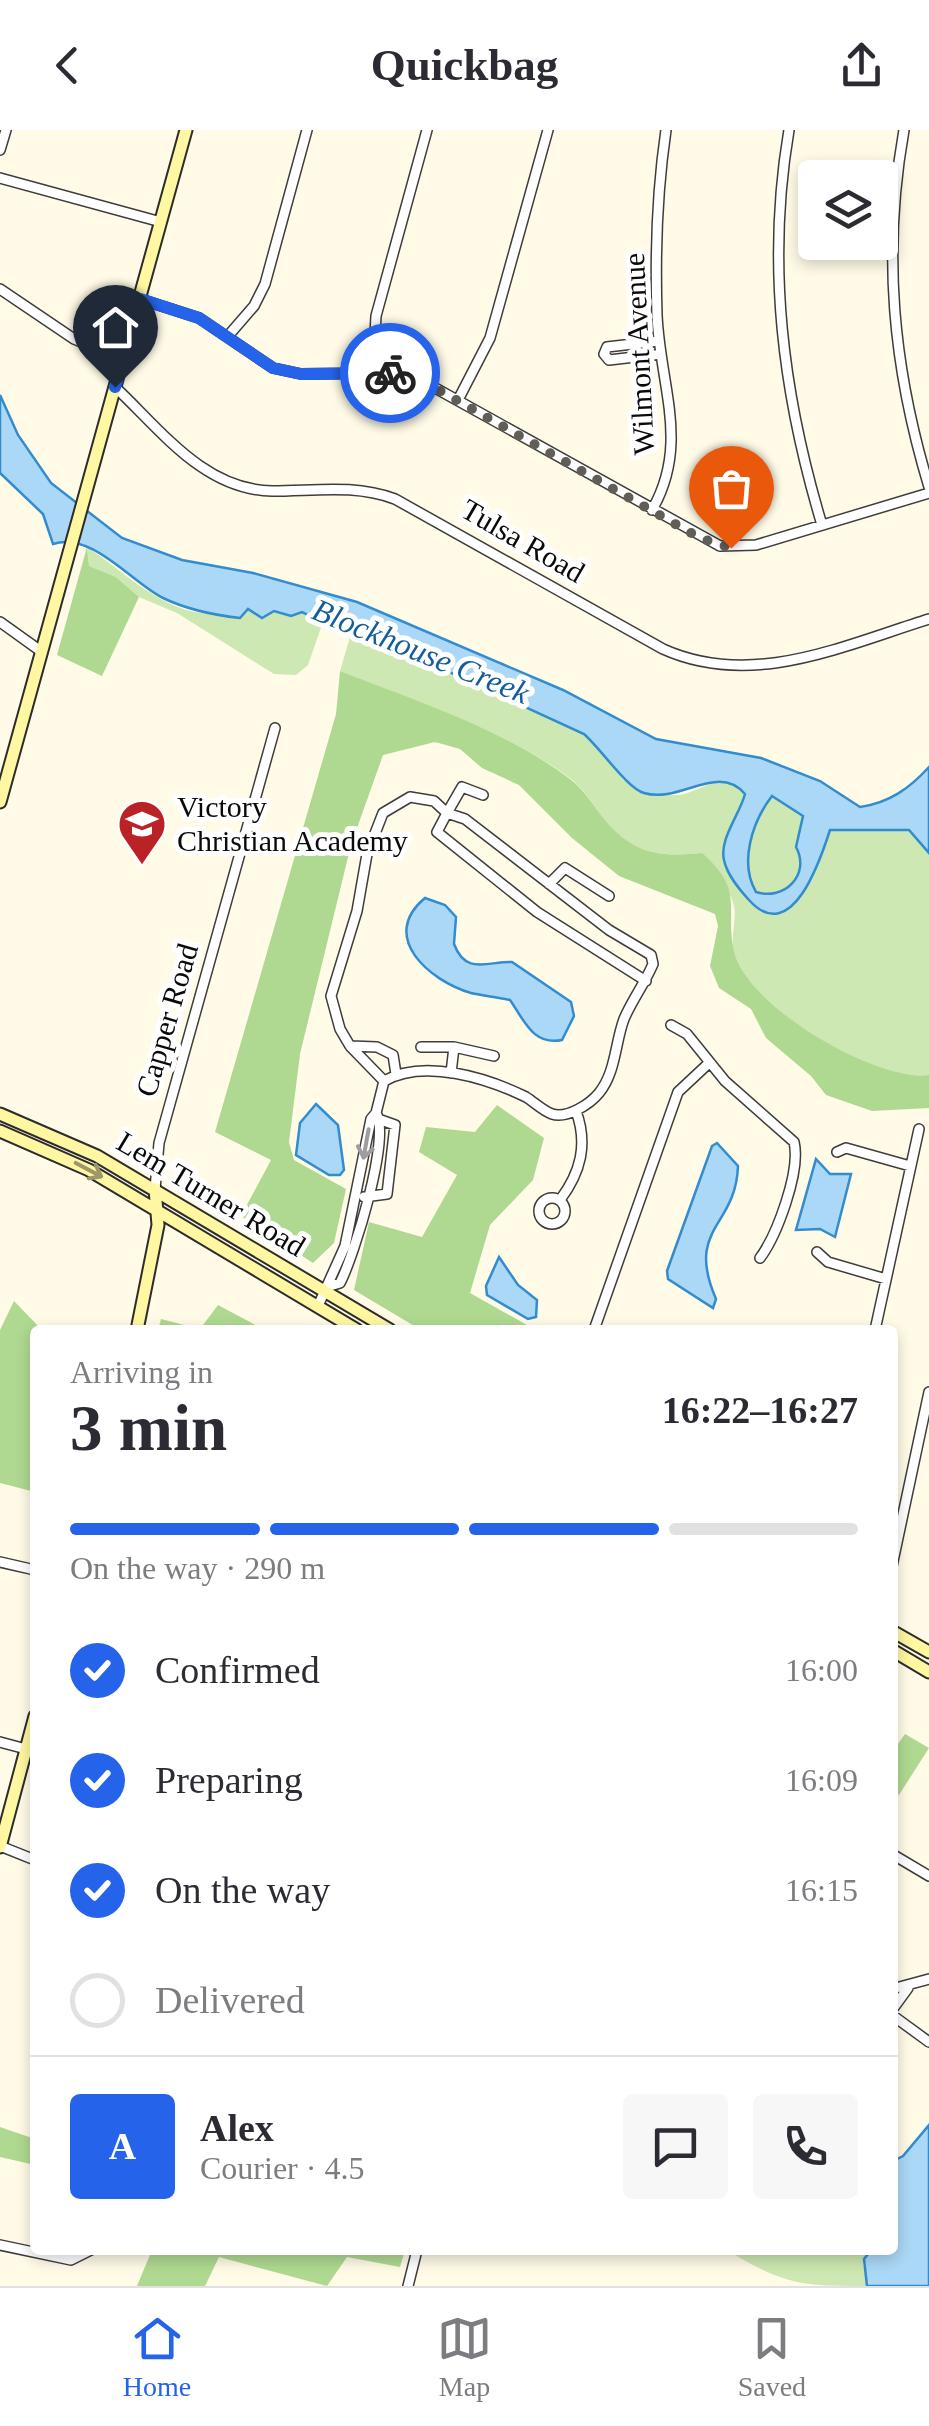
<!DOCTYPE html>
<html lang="en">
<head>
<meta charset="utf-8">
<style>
  :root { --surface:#fff; --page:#f7f7f7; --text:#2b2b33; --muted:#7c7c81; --line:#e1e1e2; --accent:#2563eb }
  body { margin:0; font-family:Georgia,serif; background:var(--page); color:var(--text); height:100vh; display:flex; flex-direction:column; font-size:38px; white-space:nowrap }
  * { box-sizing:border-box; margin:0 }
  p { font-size:32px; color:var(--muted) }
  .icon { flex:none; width:55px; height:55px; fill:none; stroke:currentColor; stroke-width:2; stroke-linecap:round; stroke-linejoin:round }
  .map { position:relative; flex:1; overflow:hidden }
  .panel { position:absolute; left:30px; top:1195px; width:868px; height:930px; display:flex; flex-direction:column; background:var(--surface); border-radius:10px; box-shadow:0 5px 15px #0003 }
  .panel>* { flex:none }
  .tools { position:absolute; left:798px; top:30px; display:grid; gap:20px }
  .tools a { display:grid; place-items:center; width:100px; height:100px; border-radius:10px; background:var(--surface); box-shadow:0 5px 15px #0003; font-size:50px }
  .pin { position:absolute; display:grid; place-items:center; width:85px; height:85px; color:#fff; margin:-102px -42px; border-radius:50% 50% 50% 0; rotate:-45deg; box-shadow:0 0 10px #0007 }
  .pin .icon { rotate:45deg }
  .courier { position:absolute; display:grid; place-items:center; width:100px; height:100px; margin:-50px; border:8px solid #2563eb; border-radius:50%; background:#fff; color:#222; box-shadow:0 2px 12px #0007 }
  .overview em { font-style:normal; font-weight:800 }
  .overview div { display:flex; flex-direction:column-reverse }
  .overview { display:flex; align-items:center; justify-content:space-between; height:170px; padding:0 40px }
  h1 { font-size:65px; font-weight:800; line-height:75px }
  .bar { display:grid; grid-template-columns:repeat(4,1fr); gap:15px 10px; align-content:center; height:120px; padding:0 40px }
  .bar i { height:12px; border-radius:8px; background:var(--line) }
  .bar .active { background:var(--accent) }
  .bar p { grid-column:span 4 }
  .line { display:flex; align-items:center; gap:25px; padding:0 40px; border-top:2px solid var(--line) }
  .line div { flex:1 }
  .round { display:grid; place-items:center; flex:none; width:105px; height:105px; border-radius:10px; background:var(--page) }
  ol { padding:0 40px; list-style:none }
  li { display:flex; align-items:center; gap:30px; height:110px }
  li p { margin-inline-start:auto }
  li .icon { padding:10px; border-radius:50%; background:var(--accent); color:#fff; stroke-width:4 }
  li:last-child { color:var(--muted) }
  li i { width:55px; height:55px; border:5px solid var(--line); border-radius:50% }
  header { display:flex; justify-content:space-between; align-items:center; height:130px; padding:0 40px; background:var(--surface); font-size:45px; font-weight:800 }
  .tab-bar { display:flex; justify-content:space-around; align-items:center; height:140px; border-top:2px solid var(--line); background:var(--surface); font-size:28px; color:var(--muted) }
  .tab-bar a { display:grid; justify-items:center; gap:5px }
  .tab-bar .active { color:var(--accent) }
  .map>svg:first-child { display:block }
  .green { fill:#cde8b2 }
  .forest { fill:#afd991 }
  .water { fill:#abd8f6; stroke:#328cce; stroke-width:2.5; fill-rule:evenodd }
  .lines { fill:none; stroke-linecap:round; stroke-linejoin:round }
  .street-casing { stroke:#3d3d3d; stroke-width:12 }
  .secondary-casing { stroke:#2c2c2c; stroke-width:15 }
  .street { stroke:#fff; stroke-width:9 }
  .secondary { stroke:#fff7a2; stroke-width:11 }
  .oneway { stroke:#9d9d9d }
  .oneway2 { stroke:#9d9865 }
  .done { stroke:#605e57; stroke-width:10; stroke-dasharray:0 18 }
  .route { stroke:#2563eb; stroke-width:12 }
  .labels { text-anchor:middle; stroke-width:10; stroke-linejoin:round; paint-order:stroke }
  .street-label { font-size:30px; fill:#0a0a0a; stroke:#fff }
  .poi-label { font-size:30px; fill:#0a0a0a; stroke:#fff; text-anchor:start }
  .water-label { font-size:32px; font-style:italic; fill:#145d9b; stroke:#fff }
</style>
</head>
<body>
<header><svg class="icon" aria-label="back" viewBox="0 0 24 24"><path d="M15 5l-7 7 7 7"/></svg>Quickbag<svg class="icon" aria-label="share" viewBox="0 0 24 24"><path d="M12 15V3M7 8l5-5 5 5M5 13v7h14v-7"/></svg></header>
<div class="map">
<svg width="929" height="2156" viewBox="0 0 929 2156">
  <rect width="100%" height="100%" fill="#fffbe7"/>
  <!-- green -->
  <path class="green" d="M87,417C122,440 157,477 201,483C216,485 233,479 248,479C267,479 285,488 302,482L323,492L308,535L296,545L274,544L177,483L139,467L116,447L89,436Z
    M352,500L584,604L611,628L623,650C637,654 655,664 670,665C700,668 719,634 745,663L739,688L727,707L757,778C807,787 818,740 829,700H909L929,723V945C875,952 748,877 734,822C730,808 737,791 734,776C731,759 711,738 702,723C678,725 656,727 634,715C602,697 593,666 571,649C504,599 416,572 340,541Z
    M771,665L803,685L796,717C811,745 785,771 756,762C738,732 753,693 771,665Z
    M736,2120H871L863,2133L867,2156C805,2156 788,2156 735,2125Z"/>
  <!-- forest -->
  <path class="forest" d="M87,417L89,436L116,447L139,467L102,546L57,525Z
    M340,541C416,571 504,599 570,649C593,666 601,696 634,715C656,727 678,725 702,723C746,762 724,776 734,821C746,876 876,952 929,945V978L872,981L826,965L811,946L766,908L751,879L719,858L710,836L718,796L715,784L619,746L572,708L519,655L482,638L460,619L435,612L383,625L351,715L300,924L289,1012L294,1030L346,1059L334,1113L313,1133L241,1086L271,1030L215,1002L336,584Z
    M497,975L544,1008L533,1050L490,1095L470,1163L536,1200H421L354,1160L369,1092L422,1107L457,1045L419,1022L426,997L475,1002Z
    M14,1171L42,1200H35V1362L0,1353V1200Z
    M218,1175L265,1200H158L161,1189L200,1199Z
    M905,1604L929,1618L899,1665L893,1662V1621Z
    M0,1997L35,2009V2035L0,2027Z
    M152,2120H405L400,2137L347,2127L327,2156L219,2127L205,2156H137Z"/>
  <!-- water -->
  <path class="water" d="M0,265L18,305L51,353L122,408L182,430L253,443L357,472L563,560L656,609L761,628L820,651L860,677C889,673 910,658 929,637V723L909,700H830C821,728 792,818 749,770C739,759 727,745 724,730C719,709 740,684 745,664C718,632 680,674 644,663C627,658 601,619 584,604L347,495L323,492L302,482L291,486L274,481L262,488L248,479L240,488C213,485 188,480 163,468C132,453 92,401 53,414L43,384L0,343ZM772,666L803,686L796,717C811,745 784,771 756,762C739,733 752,692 772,666Z
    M425,768L445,775L456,787L454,814C466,846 488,831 512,832L571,872L574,886L562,910C533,916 524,890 510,870C498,867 484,866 471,863C430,851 378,807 425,768Z
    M316,974L338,995L344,1040L340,1045H329L296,1025L300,993Z
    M717,1013L738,1036C736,1098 685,1097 716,1169L713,1178L668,1149L667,1141L712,1016Z
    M816,1029L830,1044H851L835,1107L820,1099L796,1100Z
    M499,1127L518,1155L537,1170L536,1187L528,1189L487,1165L486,1156Z
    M929,1995V2156H867L864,2129L871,2120H892L893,2031L903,2026Z"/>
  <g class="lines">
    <!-- street casing -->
    <g class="street-casing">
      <path id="street" d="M789,0C766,135 783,265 822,395
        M904,0C882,123 893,238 929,357
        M0,20L6,0
        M0,48L161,92
        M0,159L74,209L123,229
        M140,169L199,188L273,238L301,244L390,243L428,254L720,416L756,415L929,363
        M228,206L254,176L265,154L307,0
        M659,211L607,217L604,224L609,230L661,224
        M373,242L376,186L427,0
        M115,257C161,300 204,360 272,361C315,361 354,354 395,369L663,519C752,559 842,516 929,489
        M458,270L490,208L548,0
        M652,380C690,314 660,256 657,185C655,123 657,61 666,0
        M0,492L42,522
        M549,754L565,738L609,766
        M671,895L687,904L725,951L794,1012C801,1041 777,1105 760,1128
        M350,916L384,951
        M421,917H454L451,943
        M454,917L494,926
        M396,944L393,925L377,917L350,916L340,899L331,866L357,781L367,724L383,683L410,667L434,671L447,683L462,657L483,665
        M376,983L384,951C424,928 487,948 526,967C534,972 543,981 552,984C567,989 590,974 599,963C616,942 615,913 624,889C632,870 645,853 653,834L651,825L609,800L465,689L447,683L437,702L537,782L646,851
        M837,1022L846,1018L910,1036
        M155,1059L159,1013L275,598
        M364,1067L387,1064L395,995L381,990
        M539 1081a13 13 0 1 1 26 0a13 13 0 1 1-26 0Z
        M560,1070C581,1042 588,1014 576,981
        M817,1122L828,1132L886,1149
        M318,1176L345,1116L371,989L376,983C391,1007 354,1126 340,1153L330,1156
        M594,1200L678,962L709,933
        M875,1200L919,999
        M0,1432L35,1440
        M892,1436L929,1262
        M0,1612L26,1619
        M0,1716L35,1730
        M892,1724L929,1746
        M892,1859L929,1849
        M892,1880L908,1858
        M892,1885L929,1912
        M0,2115L71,2130L91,2120
        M408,2156L417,2120"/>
    </g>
    <!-- secondary casing -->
    <g class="secondary-casing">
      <path id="secondary" d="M0,672L186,0
        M0,984L97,1026L390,1200
        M0,1001L89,1040L357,1200
        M137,1200L158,1095L155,1059
        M892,1501L929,1522
        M892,1520L929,1542
        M0,1717L35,1586"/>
    </g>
    <!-- street -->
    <use href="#street" class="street"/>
    <!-- secondary -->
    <use href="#secondary" class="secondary"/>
  </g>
  <!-- one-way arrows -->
  <defs><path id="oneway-shaft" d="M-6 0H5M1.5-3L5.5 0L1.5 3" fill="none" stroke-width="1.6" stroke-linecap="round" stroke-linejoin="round" transform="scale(2.5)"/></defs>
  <use class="oneway" href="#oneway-shaft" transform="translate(366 1014) rotate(100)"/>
  <use class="oneway2" href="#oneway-shaft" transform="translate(89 1040) rotate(28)"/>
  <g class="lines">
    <!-- done -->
    <path class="done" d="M390,243L428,254L700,408L731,418"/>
    <!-- route -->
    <path class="route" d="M115,257L140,169L199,188L273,238L301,244L390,243"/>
  </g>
  <!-- icons -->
  <defs>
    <g id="school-pin" transform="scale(2.5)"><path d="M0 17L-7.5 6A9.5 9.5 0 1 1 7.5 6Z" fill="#ba2225" stroke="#fff"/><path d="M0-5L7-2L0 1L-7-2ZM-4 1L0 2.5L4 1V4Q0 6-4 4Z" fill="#fff"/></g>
  </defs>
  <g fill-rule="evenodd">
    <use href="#school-pin" x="142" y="694"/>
  </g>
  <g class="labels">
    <!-- street labels -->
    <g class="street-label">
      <text transform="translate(639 224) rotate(-93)" y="10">Wilmont Avenue</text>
      <text transform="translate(523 411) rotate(30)" y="10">Tulsa Road</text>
      <text transform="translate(167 890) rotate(-74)" y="10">Capper Road</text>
      <text transform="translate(211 1064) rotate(31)" y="10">Lem Turner Road</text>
    </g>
    <!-- poi labels -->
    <g class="poi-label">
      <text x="177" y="687">Victory<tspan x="177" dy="34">Christian Academy</tspan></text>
    </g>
    <!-- water labels -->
    <g class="water-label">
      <text transform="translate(421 521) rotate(22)" y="11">Blockhouse Creek</text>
    </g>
  </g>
</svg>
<div class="tools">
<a><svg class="icon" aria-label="layers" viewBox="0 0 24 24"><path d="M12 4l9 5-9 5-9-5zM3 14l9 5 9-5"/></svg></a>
</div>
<div class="pin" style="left:731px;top:418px;background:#ea580c"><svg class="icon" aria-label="bag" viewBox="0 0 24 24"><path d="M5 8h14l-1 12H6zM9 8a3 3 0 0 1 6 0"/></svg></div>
<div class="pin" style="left:115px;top:257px;background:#1f2937"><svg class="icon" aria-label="home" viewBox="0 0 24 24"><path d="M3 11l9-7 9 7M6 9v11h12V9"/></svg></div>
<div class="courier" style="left:390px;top:243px"><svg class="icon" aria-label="bike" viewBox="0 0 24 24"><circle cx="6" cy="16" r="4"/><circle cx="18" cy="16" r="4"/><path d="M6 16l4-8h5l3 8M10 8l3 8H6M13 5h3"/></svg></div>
<section class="panel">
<div class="overview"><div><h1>3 min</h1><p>Arriving in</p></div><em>16:22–16:27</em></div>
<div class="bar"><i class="active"></i><i class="active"></i><i class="active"></i><i></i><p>On the way · 290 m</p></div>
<ol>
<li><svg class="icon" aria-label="check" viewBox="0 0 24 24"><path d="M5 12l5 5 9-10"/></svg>Confirmed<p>16:00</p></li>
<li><svg class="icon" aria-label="check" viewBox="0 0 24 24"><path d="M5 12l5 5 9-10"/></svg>Preparing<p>16:09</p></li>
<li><svg class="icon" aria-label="check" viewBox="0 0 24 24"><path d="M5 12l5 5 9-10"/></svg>On the way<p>16:15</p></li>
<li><i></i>Delivered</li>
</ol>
<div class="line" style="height:180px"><b class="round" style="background:var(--accent);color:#fff">A</b><div><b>Alex</b><p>Courier · 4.5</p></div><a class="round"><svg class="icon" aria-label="chat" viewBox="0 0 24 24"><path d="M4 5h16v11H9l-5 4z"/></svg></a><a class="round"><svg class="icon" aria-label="phone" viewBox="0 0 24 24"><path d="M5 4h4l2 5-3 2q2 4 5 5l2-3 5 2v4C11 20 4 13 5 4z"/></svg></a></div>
</section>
</div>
<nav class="tab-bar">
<a class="active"><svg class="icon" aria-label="home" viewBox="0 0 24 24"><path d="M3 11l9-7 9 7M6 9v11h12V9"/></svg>Home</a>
<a><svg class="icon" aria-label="map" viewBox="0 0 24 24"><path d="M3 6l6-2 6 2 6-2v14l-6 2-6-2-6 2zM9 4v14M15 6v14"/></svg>Map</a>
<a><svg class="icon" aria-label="saved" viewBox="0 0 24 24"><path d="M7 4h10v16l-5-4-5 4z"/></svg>Saved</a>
</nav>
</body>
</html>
